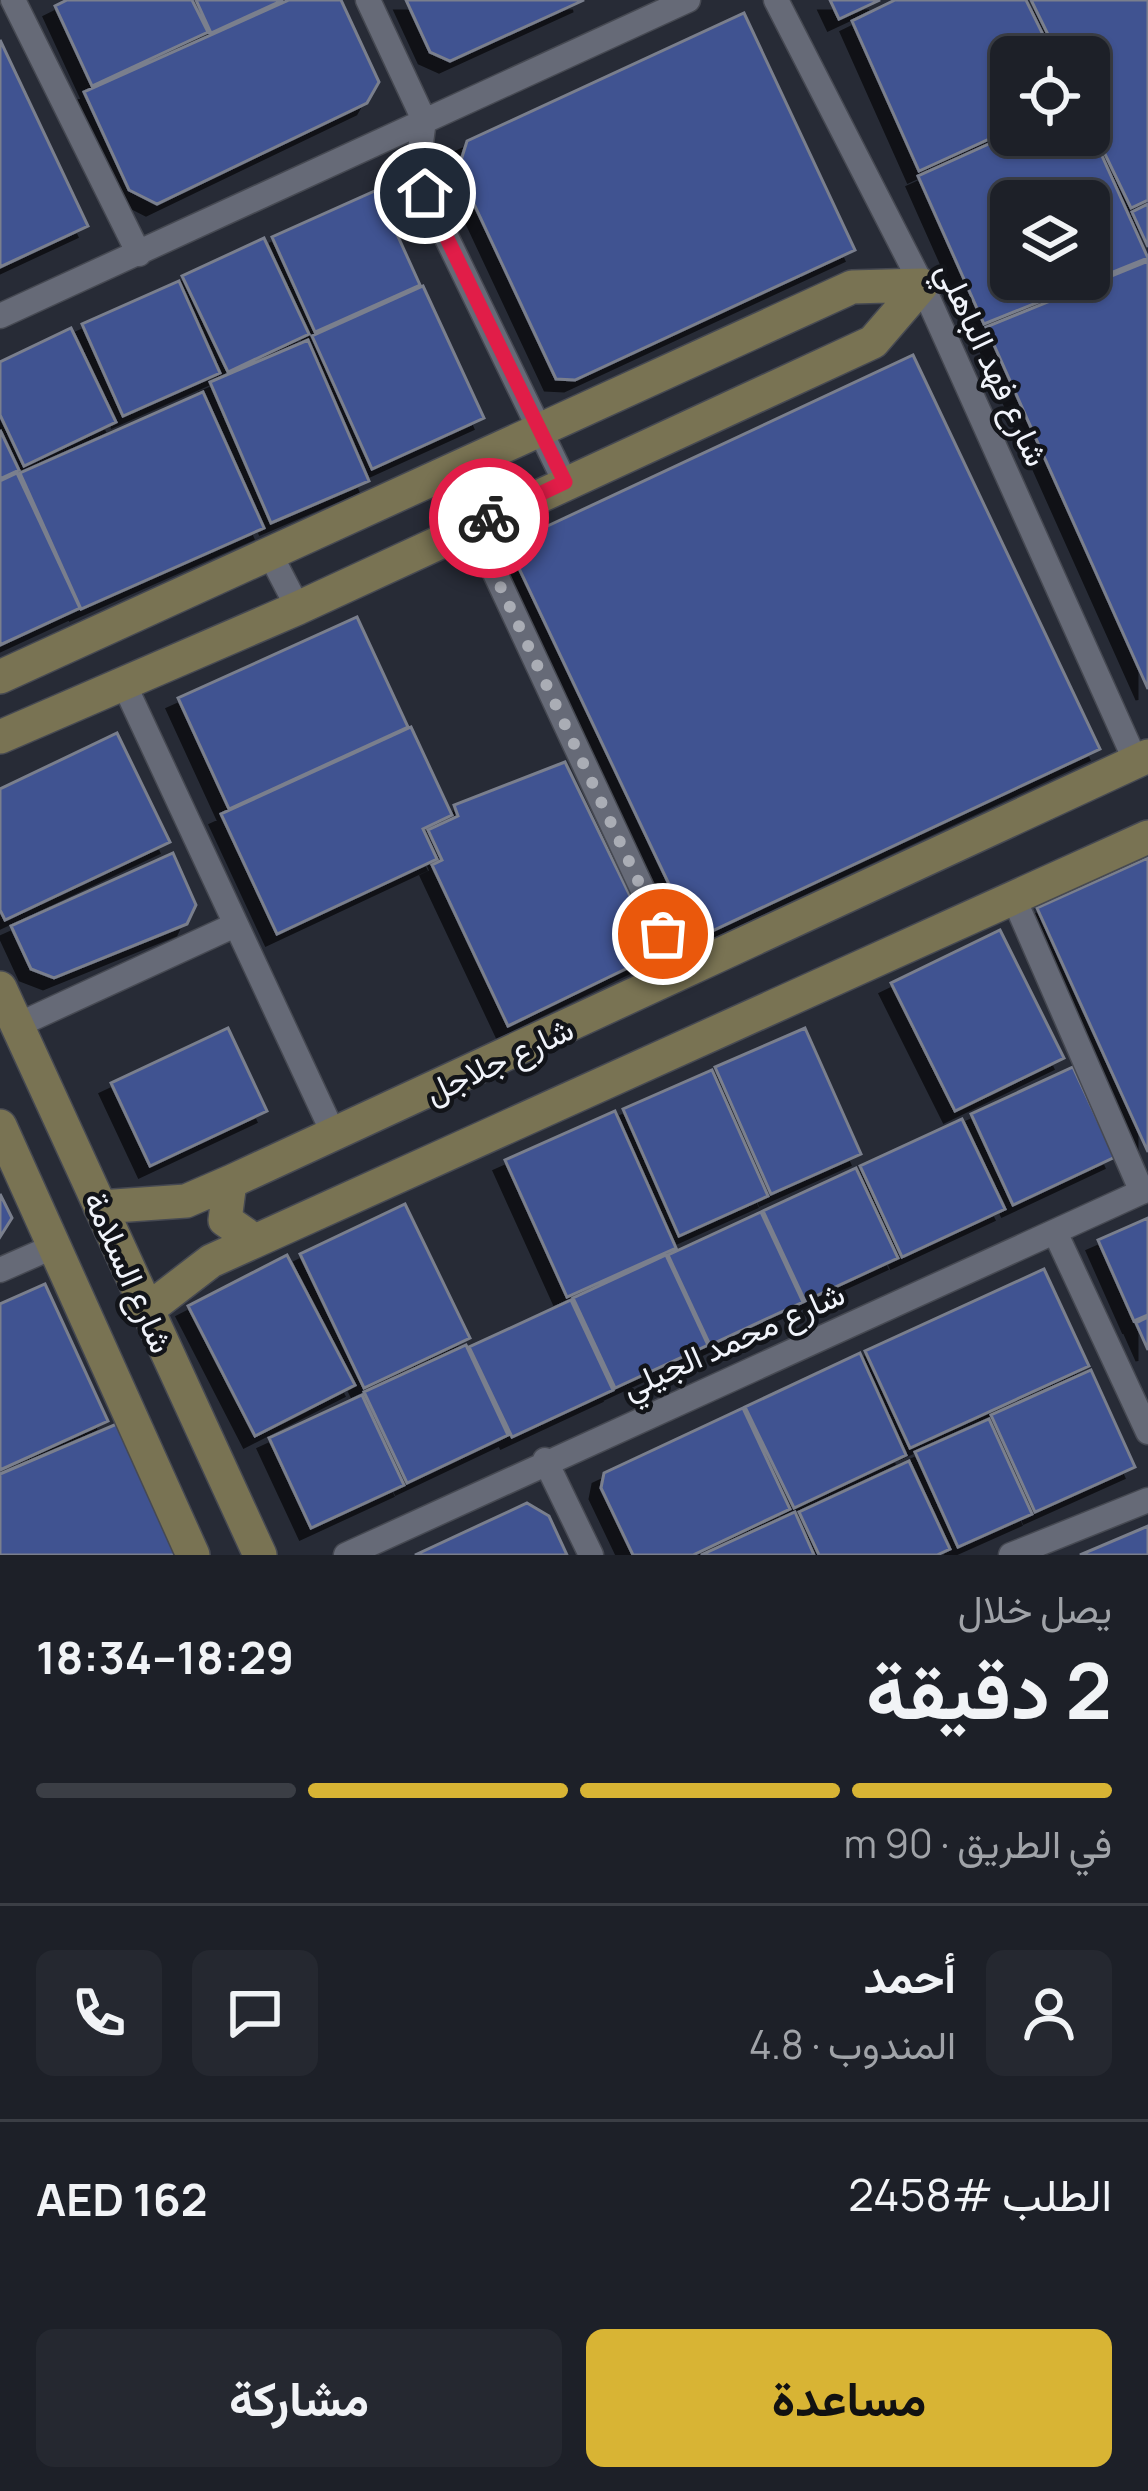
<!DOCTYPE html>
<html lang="ar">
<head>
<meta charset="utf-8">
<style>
  :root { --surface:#1d2028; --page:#252830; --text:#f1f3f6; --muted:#a0a3a8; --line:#3b3e45; --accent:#d8b434 }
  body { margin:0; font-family:Manrope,Vazirmatn,sans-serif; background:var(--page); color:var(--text); direction:rtl; height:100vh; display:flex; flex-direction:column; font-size:45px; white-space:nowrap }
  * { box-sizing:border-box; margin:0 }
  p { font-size:39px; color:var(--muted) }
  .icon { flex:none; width:66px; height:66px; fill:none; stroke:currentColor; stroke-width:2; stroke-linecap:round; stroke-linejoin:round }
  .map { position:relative; height:1555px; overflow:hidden; direction:ltr }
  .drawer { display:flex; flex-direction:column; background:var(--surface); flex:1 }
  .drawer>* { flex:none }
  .buttons { position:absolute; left:990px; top:36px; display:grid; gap:24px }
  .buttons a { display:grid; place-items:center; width:120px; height:120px; border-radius:18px; background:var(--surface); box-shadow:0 3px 9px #0004,0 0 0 3px var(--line); font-size:60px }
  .pin { position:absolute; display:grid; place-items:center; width:102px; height:102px; color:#fff; margin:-51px; border:6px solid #fff; border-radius:50%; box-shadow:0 3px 12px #0007 }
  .courier { position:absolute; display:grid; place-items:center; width:120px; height:120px; margin:-60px; border:9px solid #e11d48; border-radius:50%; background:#fff; color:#222; box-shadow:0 3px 15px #0007 }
  .summary em { font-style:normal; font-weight:700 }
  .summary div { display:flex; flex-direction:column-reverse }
  .summary { display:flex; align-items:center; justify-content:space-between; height:204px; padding:0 36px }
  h1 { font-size:78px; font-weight:700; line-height:90px }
  .bar { display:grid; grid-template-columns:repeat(4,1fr); gap:18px 12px; align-content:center; height:144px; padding:0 36px }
  .bar i { height:15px; border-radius:9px; background:var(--line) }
  .bar .active { background:var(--accent) }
  .bar p { grid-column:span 4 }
  .line { display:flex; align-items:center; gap:30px; padding:0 36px; border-top:3px solid var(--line) }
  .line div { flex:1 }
  .round { display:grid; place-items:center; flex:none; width:126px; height:126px; border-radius:18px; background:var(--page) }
  .action { display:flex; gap:24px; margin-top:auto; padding:24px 36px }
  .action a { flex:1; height:138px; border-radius:18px; background:var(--accent); color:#111; font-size:48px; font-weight:700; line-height:138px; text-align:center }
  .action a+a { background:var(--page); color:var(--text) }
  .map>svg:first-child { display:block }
  .building { fill:#415391; stroke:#7a7f8d; stroke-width:3; fill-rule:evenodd; filter:url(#shadow) }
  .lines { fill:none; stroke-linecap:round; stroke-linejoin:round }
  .street-casing { stroke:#464952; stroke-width:27 }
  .secondary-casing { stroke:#464952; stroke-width:36 }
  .street { stroke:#666a77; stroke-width:24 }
  .secondary { stroke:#797353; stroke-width:33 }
  .done { stroke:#aaadb5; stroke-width:12; stroke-dasharray:0 21.6 }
  .route { stroke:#e11d48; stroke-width:15 }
  .labels { text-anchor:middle; stroke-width:9; stroke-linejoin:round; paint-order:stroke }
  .street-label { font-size:33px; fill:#f0f3fa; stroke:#121419 }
</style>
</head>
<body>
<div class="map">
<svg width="1148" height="1555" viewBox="0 0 1148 1555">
  <defs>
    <filter id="shadow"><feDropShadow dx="-11" dy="11" stdDeviation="0" flood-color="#0009"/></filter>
  </defs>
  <rect width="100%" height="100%" fill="#272b36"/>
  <!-- building -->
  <path class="building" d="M67,0H192L208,32L92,86L55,6Z
    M196,0H283L211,33Z
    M289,0H341L379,82L367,103L157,204L129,190L84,92Z
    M406,0H584L450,61L430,52Z
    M830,0H880L839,19Z
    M895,0H1026L1054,57H1011V129L919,171L852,21Z
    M1031,0H1148V200L1131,208L1089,121V57H1059Z
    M744,13L855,250L575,380L556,379L458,170L467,141Z
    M0,40L88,226L0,267Z
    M1089,127L1148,258L984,324L918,176L1011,134L1089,135ZM1011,201H1089V279H1011Z
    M377,190L420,285L315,332L272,237Z
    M1148,204V247L1132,212Z
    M264,238L309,334L228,372L182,276Z
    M1148,261V689L986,327Z
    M179,281L220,373L123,416L82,324Z
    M423,286L484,418L372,469L312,336Z
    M71,328L116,422L24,466L0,415V362Z
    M308,340L369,481L271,523L210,382Z
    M913,355L1100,749L695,939L515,560L524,537Z
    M203,392L264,528L81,609L20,473Z
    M0,430L19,470L0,479Z
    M17,473L80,608L0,645V481Z
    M357,617L408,727L229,809L178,698Z
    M411,727L452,815L423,829L437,859L277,934L221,814Z
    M117,733L170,842L5,920L0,910V789Z
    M565,762L650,937L642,961L508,1026L432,865L442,860L428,830L458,816L454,805Z
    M173,853L196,905L187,924L54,978L31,969L11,926Z
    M1148,858V1152L1037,908Z
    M1000,930L1064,1058L955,1111L891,983Z
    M228,1028L267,1111L150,1166L111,1083Z
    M805,1028L861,1154L771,1194L715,1067Z
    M1073,1067L1115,1157L1013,1205L971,1114Z
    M712,1070L768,1196L679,1236L623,1109Z
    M615,1111L676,1248L567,1297L505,1160Z
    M962,1119L1005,1209L902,1257L860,1166Z
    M856,1168L898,1258L805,1301L763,1211Z
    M0,1194L12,1218L0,1237Z
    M405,1204L470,1338L364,1388L300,1254Z
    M761,1212L803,1302L710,1345L668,1255Z
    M1148,1218V1315L1134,1321L1098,1240Z
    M287,1255L355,1385L255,1436L188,1306Z
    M666,1255L708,1345L615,1388L573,1298Z
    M1044,1269L1089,1366L910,1448L865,1351Z
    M45,1284L108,1421L0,1470V1304Z
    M571,1300L613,1390L512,1437L469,1347Z
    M1148,1317V1350L1136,1323Z
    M466,1345L508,1435L407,1483L364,1392Z
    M860,1353L906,1455L794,1508L745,1407Z
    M1091,1370L1135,1467L1035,1512L991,1415Z
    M362,1395L404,1485L311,1528L269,1438Z
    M743,1408L790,1509L693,1555H633L601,1488L604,1473Z
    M989,1419L1032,1514L958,1547L915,1452Z
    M119,1423L177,1555H0V1474Z
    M909,1461L950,1549L937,1555H819L799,1512Z
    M527,1503L549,1516L567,1555H415Z
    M795,1512L814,1555H701Z
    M1148,1526V1555H1080Z"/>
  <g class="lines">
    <!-- street casing -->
    <g class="street-casing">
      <path id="street" d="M13,0L139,254
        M368,0L424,120L419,158L425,193L565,482
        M776,0L922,285L1136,762
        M0,316L688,0
        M473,526L682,974
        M270,554L298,608
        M124,684L335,1137
        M1015,901L1142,1192
        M18,1025L235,925
        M1055,1232L1148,1432
        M0,1270L57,1245
        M545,1460L591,1555
        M346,1555L1148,1189
        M1011,1555L1148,1500"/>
    </g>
    <!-- secondary casing -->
    <g class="secondary-casing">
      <path id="secondary" d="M0,677L852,287L922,285L873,342L298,608L0,737
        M0,988L260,1555
        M0,1126L193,1555
        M230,1182L225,1220L255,1241
        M100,1207L186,1201L230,1182L1148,756
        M146,1311L211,1261L1148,837"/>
    </g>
    <!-- street -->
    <use href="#street" class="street"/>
    <!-- secondary -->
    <use href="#secondary" class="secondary"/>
  </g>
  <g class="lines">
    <!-- done -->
    <path class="done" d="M489,518L472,526L663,934"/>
    <!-- route -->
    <path class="route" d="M425,193L565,482L489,518"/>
  </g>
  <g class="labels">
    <!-- street labels -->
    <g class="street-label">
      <text transform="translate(993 364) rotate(65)" y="12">شارع فهد الباهلي</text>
      <text transform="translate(499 1060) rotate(-25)" y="12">شارع جلاجل</text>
      <text transform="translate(129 1272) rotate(66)" y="12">شارع السلامة</text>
      <text transform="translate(733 1340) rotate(-24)" y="12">شارع محمد الجيلي</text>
    </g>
  </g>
</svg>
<div class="buttons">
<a><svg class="icon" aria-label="locate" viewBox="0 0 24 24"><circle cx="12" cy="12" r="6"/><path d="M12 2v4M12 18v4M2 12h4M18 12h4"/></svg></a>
<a><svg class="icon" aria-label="layers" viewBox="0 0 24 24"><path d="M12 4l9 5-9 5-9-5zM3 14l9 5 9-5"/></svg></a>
</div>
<div class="pin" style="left:663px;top:934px;background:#ea580c"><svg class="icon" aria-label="bag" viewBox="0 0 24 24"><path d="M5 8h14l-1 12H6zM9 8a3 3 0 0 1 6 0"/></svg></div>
<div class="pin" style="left:425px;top:193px;background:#1f2937"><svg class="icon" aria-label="home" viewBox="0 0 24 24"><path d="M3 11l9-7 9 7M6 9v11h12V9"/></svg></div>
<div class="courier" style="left:489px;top:518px"><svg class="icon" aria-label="bike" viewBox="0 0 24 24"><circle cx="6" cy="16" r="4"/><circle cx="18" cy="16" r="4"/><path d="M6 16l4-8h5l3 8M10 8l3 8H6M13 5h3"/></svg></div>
</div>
<section class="drawer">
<div class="summary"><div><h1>2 دقيقة</h1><p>يصل خلال</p></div><em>18:29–18:34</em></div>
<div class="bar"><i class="active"></i><i class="active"></i><i class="active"></i><i></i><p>في الطريق · 90 m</p></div>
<div class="line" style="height:216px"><a class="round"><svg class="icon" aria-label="person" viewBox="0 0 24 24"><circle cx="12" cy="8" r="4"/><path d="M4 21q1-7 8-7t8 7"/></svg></a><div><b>أحمد</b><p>المندوب · 4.8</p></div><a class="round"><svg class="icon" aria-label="chat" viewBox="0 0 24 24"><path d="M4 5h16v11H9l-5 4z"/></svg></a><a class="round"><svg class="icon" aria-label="phone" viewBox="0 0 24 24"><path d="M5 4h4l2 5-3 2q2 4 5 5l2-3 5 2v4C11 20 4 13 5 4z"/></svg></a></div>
<div class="line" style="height:156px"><div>الطلب #2458</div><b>AED 162</b></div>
<div class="action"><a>مساعدة</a><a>مشاركة</a></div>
</section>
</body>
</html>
